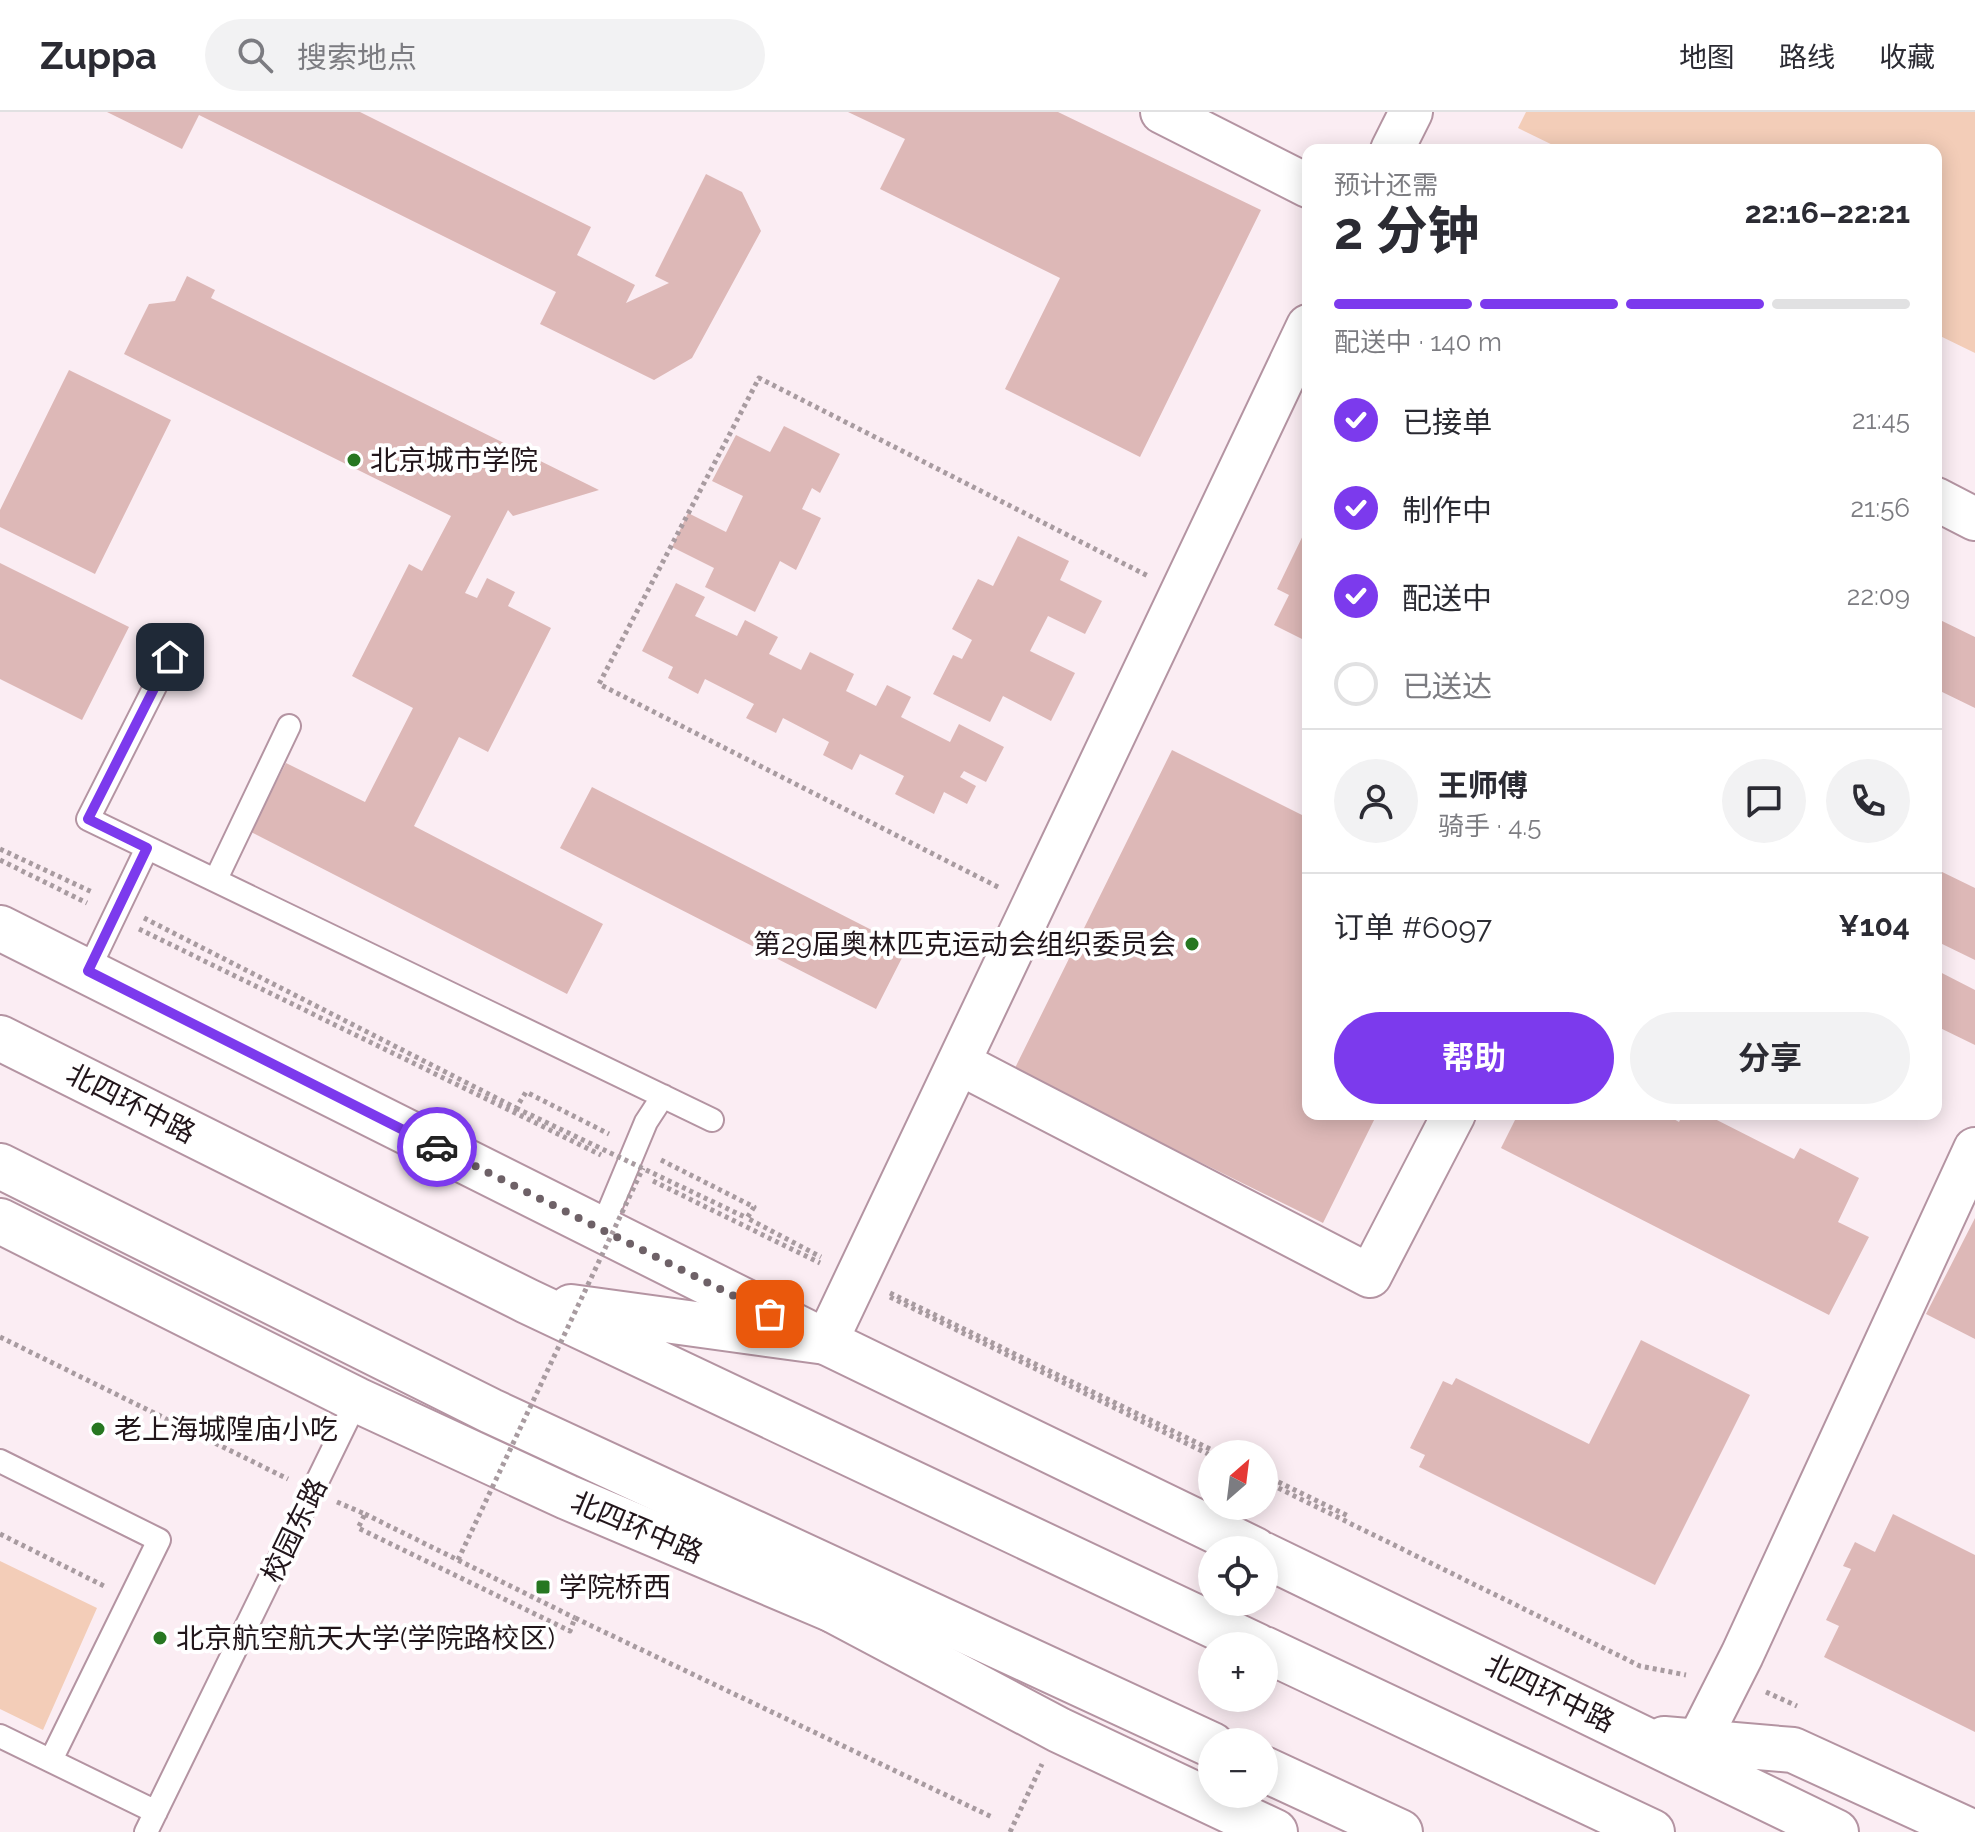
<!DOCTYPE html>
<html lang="zh">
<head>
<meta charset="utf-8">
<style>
  :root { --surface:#fff; --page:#f2f2f3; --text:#2b2b33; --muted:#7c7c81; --line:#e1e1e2; --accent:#7c3aed }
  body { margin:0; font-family:Raleway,"Noto Sans SC",sans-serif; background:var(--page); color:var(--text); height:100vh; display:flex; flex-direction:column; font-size:30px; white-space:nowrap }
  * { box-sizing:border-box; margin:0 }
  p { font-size:26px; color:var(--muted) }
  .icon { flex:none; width:44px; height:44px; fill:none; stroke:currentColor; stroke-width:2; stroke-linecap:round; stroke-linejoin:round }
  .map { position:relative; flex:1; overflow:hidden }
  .side { position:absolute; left:1302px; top:32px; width:640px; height:976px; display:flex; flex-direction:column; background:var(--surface); border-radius:16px; box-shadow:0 4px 20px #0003 }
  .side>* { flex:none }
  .needle { width:52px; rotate:28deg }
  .buttons { position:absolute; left:1198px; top:1328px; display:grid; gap:16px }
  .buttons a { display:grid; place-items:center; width:80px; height:80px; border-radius:50%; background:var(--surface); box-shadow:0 4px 20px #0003; font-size:40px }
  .pin { position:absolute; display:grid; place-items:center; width:68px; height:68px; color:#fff; margin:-34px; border-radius:16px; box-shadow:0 4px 12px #0006 }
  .courier { position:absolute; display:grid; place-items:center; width:80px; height:80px; margin:-40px; border:6px solid #7c3aed; border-radius:50%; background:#fff; color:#222; box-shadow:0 2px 10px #0007 }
  .overview em { font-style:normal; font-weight:700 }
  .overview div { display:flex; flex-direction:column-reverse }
  .overview { display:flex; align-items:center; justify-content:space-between; height:136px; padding:0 32px }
  h1 { font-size:52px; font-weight:700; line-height:60px }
  .bar { display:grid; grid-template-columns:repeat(4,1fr); gap:12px 8px; align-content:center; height:96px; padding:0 32px }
  .bar i { height:10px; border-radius:6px; background:var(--line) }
  .bar .on { background:var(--accent) }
  .bar p { grid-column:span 4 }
  .line { display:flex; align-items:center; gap:20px; padding:0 32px; border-top:2px solid var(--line) }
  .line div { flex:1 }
  .round { display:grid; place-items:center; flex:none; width:84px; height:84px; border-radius:42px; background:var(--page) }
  ol { padding:0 32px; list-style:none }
  li { display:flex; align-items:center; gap:24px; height:88px }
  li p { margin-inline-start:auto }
  li .icon { padding:8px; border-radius:50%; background:var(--accent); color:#fff; stroke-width:4 }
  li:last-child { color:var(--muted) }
  li i { width:44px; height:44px; border:4px solid var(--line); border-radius:50% }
  .cta { display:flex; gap:16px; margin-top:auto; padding:16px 32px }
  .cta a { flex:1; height:92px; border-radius:48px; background:var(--accent); color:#fff; font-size:32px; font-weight:700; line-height:92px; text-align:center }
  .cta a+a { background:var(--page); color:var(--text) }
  header { display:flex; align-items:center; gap:48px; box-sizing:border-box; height:112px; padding:0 40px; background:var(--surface); border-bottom:2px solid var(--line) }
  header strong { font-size:38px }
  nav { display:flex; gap:44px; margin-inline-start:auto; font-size:28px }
  .search { width:560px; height:72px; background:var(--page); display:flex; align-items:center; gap:20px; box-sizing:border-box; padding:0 28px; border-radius:44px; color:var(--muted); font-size:30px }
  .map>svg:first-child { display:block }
  .green { fill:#f3cdb8 }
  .building { fill:#ddb8b7 }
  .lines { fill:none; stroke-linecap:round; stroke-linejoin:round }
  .lane-casing { stroke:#b494a2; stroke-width:26 }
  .street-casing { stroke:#b494a2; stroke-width:46 }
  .secondary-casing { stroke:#b494a2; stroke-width:48 }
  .highway-casing { stroke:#b494a2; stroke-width:48 }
  .path { stroke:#a89ba0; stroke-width:5; stroke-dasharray:4 4; stroke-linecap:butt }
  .lane { stroke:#fff; stroke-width:22 }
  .street { stroke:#fff; stroke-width:42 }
  .secondary { stroke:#fff; stroke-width:44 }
  .highway { stroke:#fff; stroke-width:44 }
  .path-bridge { stroke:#a89ba0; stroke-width:5; stroke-dasharray:4 4; stroke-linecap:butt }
  .done { stroke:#6e6167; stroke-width:8; stroke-dasharray:0 14.4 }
  .route { stroke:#7c3aed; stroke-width:10 }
  .poi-dot { fill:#277721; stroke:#fff; stroke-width:3 }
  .labels { text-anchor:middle; stroke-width:8; stroke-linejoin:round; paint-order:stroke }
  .poi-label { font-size:28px; fill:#22161b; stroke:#fff; text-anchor:start }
  .street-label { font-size:28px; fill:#22161b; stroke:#fff }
</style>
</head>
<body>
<header>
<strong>Zuppa</strong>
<div class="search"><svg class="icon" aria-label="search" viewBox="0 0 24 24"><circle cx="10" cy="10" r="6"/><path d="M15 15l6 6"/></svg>搜索地点</div>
<nav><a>地图</a><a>路线</a><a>收藏</a></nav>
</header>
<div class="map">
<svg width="1975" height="1720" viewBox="0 0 1975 1720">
  <rect width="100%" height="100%" fill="#fbedf3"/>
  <!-- green -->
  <path class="green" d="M1526,0H1975V241L1936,222V38H1563L1518,16Z
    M0,1449L97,1496L43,1618L0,1597Z"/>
  <!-- building -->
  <path class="building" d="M107,0H360L591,115L577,143L635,173L626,191L669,171L655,164L706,62L742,80L761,119L692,246L654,268L540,212L556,180L199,3L182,37Z
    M848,0H1058L1261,98L1140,345L1005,277L1060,166L880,77L905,27Z
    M187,164L215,178L211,186L599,378L513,404L508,398L465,481L477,486L487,466L515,480L508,494L551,516L488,640L459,625L414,714L603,812L567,882L251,720L286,651L365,690L413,596L352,564L409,452L422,459L451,404L124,242L149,192L175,189Z
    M69,258L171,308L95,462L0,415V398Z
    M784,314L840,342L820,381L812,376L802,397L821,406L796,458L780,449L755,500L705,475L714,456L672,435L688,401L726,420L743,384L712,369L736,323L770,340Z
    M1308,413V530L1274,513L1289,483L1277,477Z
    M1018,424L1069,449L1060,468L1102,489L1085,522L1048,504L1030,539L1075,561L1051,609L1003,584L990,610L933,582L953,543L962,547L972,528L952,517L978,467L993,474Z
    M0,451L129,515L82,608L0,567Z
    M676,471L705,485L695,504L737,524L745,508L778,525L769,542L801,558L810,540L854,562L846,579L876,594L887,573L911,585L901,605L950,630L959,612L1004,635L986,670L964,659L960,665L976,674L967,692L944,680L934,702L895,682L904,664L860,642L852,658L823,643L829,630L783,606L776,621L746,606L754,592L705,567L698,582L668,566L673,555L642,539Z
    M1936,506L1975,525V596L1936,577Z
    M1172,638L1308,706V1002H1377L1323,1111L1014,958Z
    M592,675L907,836L876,897L560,736Z
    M1936,757L1975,776V848L1936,829Z
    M1936,858L1975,878V933L1936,914Z
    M1518,1002H1665L1679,1010L1683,1002H1705L1794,1047L1800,1036L1859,1066L1838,1110L1869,1125L1829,1203L1501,1036Z
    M1975,1106V1227L1926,1202Z
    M1641,1228L1750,1283L1655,1473L1419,1355L1425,1343L1410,1336L1443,1269L1452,1273L1456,1266L1589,1332Z
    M1893,1402L1975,1443V1620L1824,1545L1839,1514L1826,1508L1851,1457L1843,1454L1855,1430L1875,1440Z"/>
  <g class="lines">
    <!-- lane casing -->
    <g class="lane-casing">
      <path id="lane" d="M170,545L88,707L712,1008
        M216,767L289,614
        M88,859L147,736
        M601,1118L646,1010L663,984
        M0,1349L159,1428L51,1648
        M0,1624L156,1700
        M146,1720L357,1288"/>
    </g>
    <!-- street casing -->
    <g class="street-casing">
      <path id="street" d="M1162,0L1308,74
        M1392,38L1411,0
        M1936,387L1975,407
        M959,951L1370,1164L1454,1002
        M826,1230L1308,214
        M1698,1630L1742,1543L1975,1037"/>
    </g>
    <!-- secondary casing -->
    <g class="secondary-casing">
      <path id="secondary" d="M0,816L826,1230L1255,1438
        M0,1109L357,1288L567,1385L833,1498L1059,1618L1275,1720
        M1264,1443L1836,1720
        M1664,1627L1793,1638L1972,1720"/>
    </g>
    <!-- highway casing -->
    <g class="highway-casing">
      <path id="highway" d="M0,926L527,1189L1257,1534
        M0,1054L491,1299L1212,1633
        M571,1195L826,1230
        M728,1437L833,1498
        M1264,1537L1652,1720
        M1264,1657L1400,1720"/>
    </g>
    <!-- path -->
    <path class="path" d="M0,737L92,780
      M0,748L87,791
      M998,775L599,572L759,266L1148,464
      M144,806L516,996L526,980L609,1022
      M139,817L601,1043
      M661,1048L754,1095L747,1106L821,1145
      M653,1069L820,1151
      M890,1181L1220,1342
      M890,1185L1212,1344
      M0,1225L288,1367
      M1264,1363L1348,1404
      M1264,1369L1640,1554L1686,1563
      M337,1390L365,1402L358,1416L570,1519L575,1506L994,1706
      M365,1402L575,1506
      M0,1422L104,1474
      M1766,1580L1797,1594
      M1010,1720L1042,1652"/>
    <!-- lane -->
    <use href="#lane" class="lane"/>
    <!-- street -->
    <use href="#street" class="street"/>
    <!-- secondary -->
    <use href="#secondary" class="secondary"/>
    <!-- highway -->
    <use href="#highway" class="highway"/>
    <!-- path-bridge -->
    <path class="path-bridge" d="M516,996L747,1106
      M458,1448L643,1056"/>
  </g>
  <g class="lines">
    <!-- done -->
    <path class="done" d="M437,1035L770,1202"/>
    <!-- route -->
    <path class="route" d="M170,545L88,707L147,736L88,859L437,1035"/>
  </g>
  <!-- markers -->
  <g class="poi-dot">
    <circle cx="354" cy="348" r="8"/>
    <circle cx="1192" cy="832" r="8"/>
    <circle cx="98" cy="1317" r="8"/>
    <rect x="535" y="1467" width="16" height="16" rx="4"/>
    <circle cx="160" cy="1526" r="8"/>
  </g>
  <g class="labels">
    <!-- poi labels -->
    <g class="poi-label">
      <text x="370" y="358">北京城市学院</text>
      <text x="1176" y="842" text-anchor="end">第29届奥林匹克运动会组织委员会</text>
      <text x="114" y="1327">老上海城隍庙小吃</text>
      <text x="559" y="1485">学院桥西</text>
      <text x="176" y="1536">北京航空航天大学(学院路校区)</text>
    </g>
    <!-- street labels -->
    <g class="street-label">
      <text transform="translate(131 991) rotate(27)" y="10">北四环中路</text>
      <text transform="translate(637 1415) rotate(23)" y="10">北四环中路</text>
      <text transform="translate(294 1418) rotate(-64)" y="10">校园东路</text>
      <text transform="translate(1550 1581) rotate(26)" y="10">北四环中路</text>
    </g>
  </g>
</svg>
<div class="buttons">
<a><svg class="needle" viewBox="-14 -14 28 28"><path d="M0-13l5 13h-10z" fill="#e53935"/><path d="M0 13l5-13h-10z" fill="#7c7c81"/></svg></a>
<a><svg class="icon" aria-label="locate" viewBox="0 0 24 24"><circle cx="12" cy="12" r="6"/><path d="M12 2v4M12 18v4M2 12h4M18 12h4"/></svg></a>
<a>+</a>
<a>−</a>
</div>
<div class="pin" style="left:770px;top:1202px;background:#ea580c"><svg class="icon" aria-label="bag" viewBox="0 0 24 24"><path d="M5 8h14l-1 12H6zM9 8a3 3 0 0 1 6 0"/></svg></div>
<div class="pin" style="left:170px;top:545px;background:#1f2937"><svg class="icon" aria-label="home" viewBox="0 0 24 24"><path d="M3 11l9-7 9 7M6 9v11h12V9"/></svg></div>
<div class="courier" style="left:437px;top:1035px"><svg class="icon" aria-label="car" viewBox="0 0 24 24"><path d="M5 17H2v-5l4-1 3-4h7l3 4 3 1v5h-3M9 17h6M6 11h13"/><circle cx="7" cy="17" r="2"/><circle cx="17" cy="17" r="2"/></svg></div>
<section class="side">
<div class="overview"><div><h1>2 分钟</h1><p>预计还需</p></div><em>22:16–22:21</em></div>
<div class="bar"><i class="on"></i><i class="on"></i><i class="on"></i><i></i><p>配送中 · 140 m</p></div>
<ol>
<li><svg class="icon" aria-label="check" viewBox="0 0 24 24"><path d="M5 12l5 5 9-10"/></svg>已接单<p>21:45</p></li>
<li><svg class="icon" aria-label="check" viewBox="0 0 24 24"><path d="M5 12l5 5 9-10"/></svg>制作中<p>21:56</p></li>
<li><svg class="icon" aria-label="check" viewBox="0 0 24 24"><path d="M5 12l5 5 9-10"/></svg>配送中<p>22:09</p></li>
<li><i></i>已送达</li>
</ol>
<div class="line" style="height:144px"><a class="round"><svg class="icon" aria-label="person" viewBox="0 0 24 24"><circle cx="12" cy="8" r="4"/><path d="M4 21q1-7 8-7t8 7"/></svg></a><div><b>王师傅</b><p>骑手 · 4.5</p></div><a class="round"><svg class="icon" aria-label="chat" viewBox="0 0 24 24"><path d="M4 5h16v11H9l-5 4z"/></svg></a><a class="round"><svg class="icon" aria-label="phone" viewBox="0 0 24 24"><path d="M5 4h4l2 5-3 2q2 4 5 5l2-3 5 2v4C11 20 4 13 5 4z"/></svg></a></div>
<div class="line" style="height:104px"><div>订单 #6097</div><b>¥104</b></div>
<div class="cta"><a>帮助</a><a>分享</a></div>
</section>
</div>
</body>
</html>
